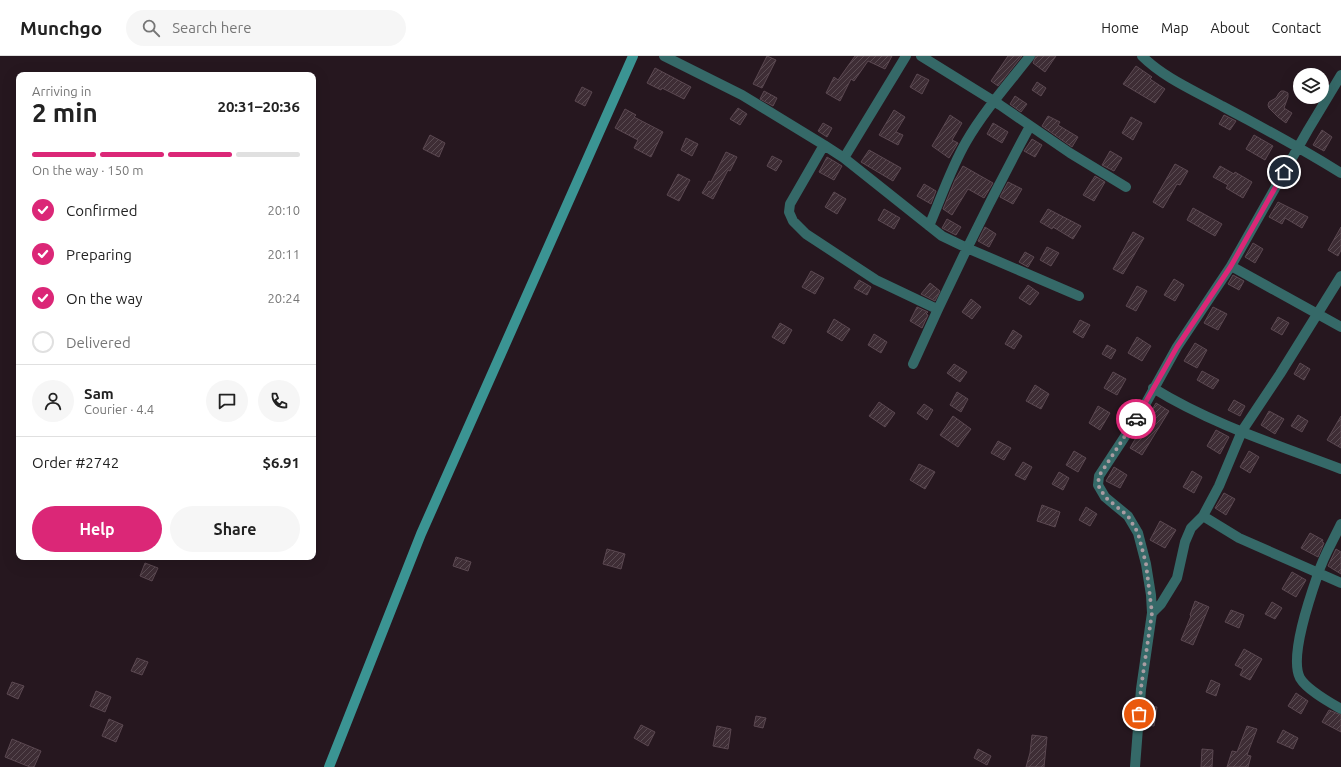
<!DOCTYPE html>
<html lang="en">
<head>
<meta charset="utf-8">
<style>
  :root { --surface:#fff; --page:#f6f6f6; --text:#222; --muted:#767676; --line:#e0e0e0; --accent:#db2777 }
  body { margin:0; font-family:Ubuntu,sans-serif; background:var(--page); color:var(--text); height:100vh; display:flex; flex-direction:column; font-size:15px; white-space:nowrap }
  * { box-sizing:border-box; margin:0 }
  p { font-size:13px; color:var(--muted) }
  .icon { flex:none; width:22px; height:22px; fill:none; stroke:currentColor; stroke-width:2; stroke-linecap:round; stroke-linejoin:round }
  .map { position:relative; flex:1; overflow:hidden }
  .side { position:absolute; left:16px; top:16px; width:300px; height:488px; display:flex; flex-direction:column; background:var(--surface); border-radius:8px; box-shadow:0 4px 16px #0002 }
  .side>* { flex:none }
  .controls { position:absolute; left:1293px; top:12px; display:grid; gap:8px }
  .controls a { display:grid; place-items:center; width:36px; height:36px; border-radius:50%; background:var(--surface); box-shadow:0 4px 16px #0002; font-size:20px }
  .pin { position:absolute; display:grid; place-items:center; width:34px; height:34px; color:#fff; margin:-17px; border:2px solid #fff; border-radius:50%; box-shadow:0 1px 4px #0007 }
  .courier { position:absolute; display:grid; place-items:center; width:40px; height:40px; margin:-20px; border:3px solid #db2777; border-radius:50%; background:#fff; color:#222; box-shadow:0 1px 5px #0007 }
  .summary em { font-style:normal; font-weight:700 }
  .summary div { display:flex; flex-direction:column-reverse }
  .summary { display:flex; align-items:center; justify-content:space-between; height:68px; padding:0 16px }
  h1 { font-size:26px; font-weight:700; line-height:30px }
  .bar { display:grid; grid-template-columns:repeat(4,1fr); gap:6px 4px; align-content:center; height:48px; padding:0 16px }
  .bar i { height:5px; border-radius:3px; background:var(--line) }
  .bar .selected { background:var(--accent) }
  .bar p { grid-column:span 4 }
  .line { display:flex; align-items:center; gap:10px; padding:0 16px; border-top:1px solid var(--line) }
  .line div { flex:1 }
  .round { display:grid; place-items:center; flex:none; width:42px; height:42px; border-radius:21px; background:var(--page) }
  ol { padding:0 16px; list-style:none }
  li { display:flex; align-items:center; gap:12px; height:44px }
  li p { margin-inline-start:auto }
  li .icon { padding:4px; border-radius:50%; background:var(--accent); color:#fff; stroke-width:4 }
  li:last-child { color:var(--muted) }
  li i { width:22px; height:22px; border:2px solid var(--line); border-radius:50% }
  .button { display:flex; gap:8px; margin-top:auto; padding:8px 16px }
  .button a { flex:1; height:46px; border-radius:24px; background:var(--accent); color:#fff; font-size:16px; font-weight:700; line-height:46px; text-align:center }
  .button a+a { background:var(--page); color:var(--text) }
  header { display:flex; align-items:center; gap:24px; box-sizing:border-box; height:56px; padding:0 20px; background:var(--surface); border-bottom:1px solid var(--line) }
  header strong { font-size:19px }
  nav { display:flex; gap:22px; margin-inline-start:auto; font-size:14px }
  .search { width:280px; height:36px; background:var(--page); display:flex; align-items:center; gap:10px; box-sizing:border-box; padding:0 14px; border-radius:22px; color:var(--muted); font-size:15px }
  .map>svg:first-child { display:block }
  .building { fill:url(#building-hatch); stroke:#5b4851 }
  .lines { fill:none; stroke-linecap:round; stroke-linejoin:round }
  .minor { stroke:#356968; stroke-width:10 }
  .secondary { stroke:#3b9493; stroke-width:10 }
  .done { stroke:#a99ca2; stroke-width:4; stroke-dasharray:0 7.2 }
  .route { stroke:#db2777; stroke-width:5 }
</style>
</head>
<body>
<header>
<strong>Munchgo</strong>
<div class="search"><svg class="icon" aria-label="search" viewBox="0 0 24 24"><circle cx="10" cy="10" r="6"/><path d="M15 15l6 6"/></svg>Search here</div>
<nav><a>Home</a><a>Map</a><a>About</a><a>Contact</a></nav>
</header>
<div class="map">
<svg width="1341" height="711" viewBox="0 0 1341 711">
  <defs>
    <pattern id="building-hatch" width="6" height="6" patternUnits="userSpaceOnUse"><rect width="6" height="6" fill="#3e2d35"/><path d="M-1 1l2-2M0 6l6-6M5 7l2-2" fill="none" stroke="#5a4b52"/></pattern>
  </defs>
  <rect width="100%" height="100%" fill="#26171f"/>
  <!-- building -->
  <path class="building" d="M767,0L776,4L762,32L753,28Z
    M855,0H892L885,13L868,5L854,25L851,23L840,45L826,37L834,21L838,24Z
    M1008,0H1022L998,30L991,25Z
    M1036,0H1056L1045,16L1033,7Z
    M1136,10L1152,21L1150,23L1165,33L1155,47L1123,28Z
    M655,12L691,31L684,43L662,32L661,34L647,27Z
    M917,18L929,24L922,38L910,31Z
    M1037,26L1046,32L1041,40L1032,34Z
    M582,31L592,36L585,50L575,45Z
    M764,35L777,42L773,50L760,43Z
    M1281,35H1284L1288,37V41L1284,52L1292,57L1286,67L1278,61L1269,52L1268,49L1269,46L1276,42L1279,37Z
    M1015,40L1027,48L1021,56L1010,48Z
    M738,52L747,58L740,69L730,63Z
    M625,53L636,59L634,61L663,76L651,101L634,92L638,84L615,72Z
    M894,54L905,61L896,76L903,79L898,89L879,79Z
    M950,59L962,67L952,84L958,87L949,102L932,90Z
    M1224,59L1236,65L1230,74L1219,68Z
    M1048,60L1060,66L1058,69L1078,81L1072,91L1042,70Z
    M1131,61L1142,67L1133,84L1122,77Z
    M823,67L832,72L827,81L818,75Z
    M993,67L1008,76L1002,87L987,78Z
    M1322,74L1332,81L1324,95L1313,89Z
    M430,79L445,87L439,101L423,93Z
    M1254,79L1273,90L1265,104L1246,93Z
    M686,82L698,88L692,100L681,94Z
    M1032,83L1042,89L1035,101L1024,95Z
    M869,94L901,112L893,125L861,106Z
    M1110,95L1122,102L1114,115L1102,109Z
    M726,96L737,101L730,115L728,114L713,143L702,137L709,125L711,126Z
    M772,100L782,105L776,115L767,110Z
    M827,101L842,110L834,124L819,116Z
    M1175,108L1188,115L1180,129L1177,128L1163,152L1153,146Z
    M963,110L993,127L984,142L968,133L952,159L943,153L955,124Z
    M1220,110L1234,118L1235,116L1252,126L1243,142L1226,132L1228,129L1213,121Z
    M678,118L690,124L679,145L667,139Z
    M1095,120L1105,126L1094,145L1083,139Z
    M1008,126L1022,133L1013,148L1000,141Z
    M924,128L936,135L931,148L917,140Z
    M834,136L846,143L837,158L825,151Z
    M1278,146L1308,161L1302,172L1285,162L1282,168L1269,161Z
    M1193,152L1222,168L1215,180L1187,164Z
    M884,153L900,162L894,173L878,164Z
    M1048,153L1081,170L1073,183L1053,171L1052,173L1040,166Z
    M947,163L961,171L956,179L942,172Z
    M985,171L996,178L989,191L978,185Z
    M1341,171V194L1338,200L1328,194Z
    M1133,176L1144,182L1123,218L1113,213Z
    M1253,187L1263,193L1255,207L1245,201Z
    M1047,191L1059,197L1051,210L1040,204Z
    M1025,196L1034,201L1028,211L1019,206Z
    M811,215L824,222L815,238L802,231Z
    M1233,219L1244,225L1239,234L1228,228Z
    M1174,223L1184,229L1175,245L1164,239Z
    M859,224L871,231L867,239L854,232Z
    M930,227L940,235L935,245L921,238Z
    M1028,229L1039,237L1030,249L1019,242Z
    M1137,230L1147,235L1136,255L1126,250Z
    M971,243L981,251L972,263L962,256Z
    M917,251L928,256L926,258L928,259L922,272L910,265Z
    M1213,251L1227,258L1218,274L1204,267Z
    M1278,261L1289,267L1282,279L1271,273Z
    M834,263L850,273L842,285L827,276Z
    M1080,264L1090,269L1083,282L1073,276Z
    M780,267L792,274L784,288L772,281Z
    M1013,274L1022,280L1014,293L1005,288Z
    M874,278L887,286L881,297L868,289Z
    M1137,281L1151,290L1142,305L1128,297Z
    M1195,287L1207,294L1197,312L1184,305Z
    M1107,289L1116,294L1111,303L1102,298Z
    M1300,307L1310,313L1304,324L1294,318Z
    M954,308L967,316L960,326L947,317Z
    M1202,315L1219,324L1213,333L1197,324Z
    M1113,316L1126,323L1117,339L1104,332Z
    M1035,329L1049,338L1041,353L1026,345Z
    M957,336L968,343L961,356L950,349Z
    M1234,344L1245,350L1240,360L1228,354Z
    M879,346L895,357L885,371L869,360Z
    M1156,347L1169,355L1142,399L1130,392Z
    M924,348L933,354L927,364L917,357Z
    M1098,350L1110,357L1100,374L1089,367Z
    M1269,355L1284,363L1275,378L1261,369Z
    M1298,359L1308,365L1302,376L1291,370Z
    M953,360L971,373L958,391L940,379Z
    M1341,360V392L1327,384Z
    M1216,374L1229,381L1220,398L1207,390Z
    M998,385L1011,392L1004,404L991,397Z
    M1074,395L1086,402L1078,416L1066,409Z
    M1249,395L1259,401L1250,417L1240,411Z
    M1023,406L1032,411L1025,424L1015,419Z
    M919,408L935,416L925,433L910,424Z
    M1114,411L1127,419L1120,432L1106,425Z
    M1192,415L1202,421L1194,437L1183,431Z
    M1059,416L1069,422L1063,434L1052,428Z
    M1224,437L1235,443L1226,459L1215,452Z
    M1042,449L1060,456L1055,471L1037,465Z
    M1086,451L1097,458L1090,470L1079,464Z
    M1160,465L1176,474L1165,492L1150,484Z
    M1310,477L1323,484L1322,486L1324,487L1318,501L1301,492Z
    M607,493L625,498L621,513L603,508Z
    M1336,493L1341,496V518L1328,510Z
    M456,501L471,506L468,515L453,510Z
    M145,507L158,512L152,525L140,520Z
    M1292,516L1306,524L1296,541L1282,533Z
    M1195,545L1209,551L1193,589L1181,584L1191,560L1190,559Z
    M1272,546L1282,552L1275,563L1265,558Z
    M1231,554L1244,559L1239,572L1225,566Z
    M1244,593L1262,603L1250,624L1240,619L1243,613L1235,609Z
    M137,602L148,606L142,619L131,615Z
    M1211,624L1220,628L1216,640L1206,636Z
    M12,626L24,630L18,643L7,638Z
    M96,635L111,641L105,656L90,650Z
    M1296,637L1308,645L1301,658L1288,650Z
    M1146,650L1157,651L1154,670L1145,669Z
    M1329,654L1341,659V676L1322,666Z
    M756,660L766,662L763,672L754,670Z
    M109,663L123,669L116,686L102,680Z
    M641,669L655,676L648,690L634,682Z
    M717,670L731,673L728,693L713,690Z
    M1247,670L1257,673L1247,699L1251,700L1248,711H1227L1232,695L1237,696Z
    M1283,674L1298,682L1293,693L1277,686Z
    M1032,679L1047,681L1044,711H1026L1030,697Z
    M12,683L41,695L34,711H30L5,701Z
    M978,693L991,700L987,709L974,702Z
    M1202,693L1213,694L1212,711H1201Z"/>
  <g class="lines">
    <!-- minor -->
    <path class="minor" d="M664,0L742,39L824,89L844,102L942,180L967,192L1079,240
      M921,0L1000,49L1070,97L1126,131
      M1142,0C1164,22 1195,35 1222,50C1262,71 1302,93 1341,117
      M824,89L790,148L789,156L793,165L806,178L876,224L937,253
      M844,102L906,0
      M929,170C941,142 951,112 966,86C984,55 1008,28 1030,0
      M1231,210L1341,271
      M913,308C949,227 988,148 1030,70
      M1153,332C1211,368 1278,389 1341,413
      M1203,460L1239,482L1341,527
      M1341,468C1333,485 1323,501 1318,518C1310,541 1289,601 1300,622C1307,634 1329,646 1341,653
      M1152,557L1161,548L1177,522L1185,486L1191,472L1203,460L1219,430L1242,375L1280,318L1341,220
      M1135,711L1141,633L1152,557L1151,539L1146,508L1138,477L1128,460L1105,441L1098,429L1099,420L1141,356L1177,291L1231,210L1308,74L1341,19"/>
    <!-- secondary -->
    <path class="secondary" d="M329,711L421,478L633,0"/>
  </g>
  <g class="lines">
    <!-- done -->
    <path class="done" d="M1136,363L1099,420L1098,429L1105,441L1128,460L1138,477L1146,508L1152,557L1141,632L1139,658"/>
    <!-- route -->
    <path class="route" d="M1136,363L1177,291L1231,210L1284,116"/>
  </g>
</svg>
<div class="controls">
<a><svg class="icon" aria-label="layers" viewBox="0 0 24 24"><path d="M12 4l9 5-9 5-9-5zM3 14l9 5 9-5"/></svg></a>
</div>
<div class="pin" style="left:1139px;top:658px;background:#ea580c"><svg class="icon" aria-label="bag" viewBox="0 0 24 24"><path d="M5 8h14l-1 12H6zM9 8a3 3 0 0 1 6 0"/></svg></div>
<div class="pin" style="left:1284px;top:116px;background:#1f2937"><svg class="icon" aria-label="home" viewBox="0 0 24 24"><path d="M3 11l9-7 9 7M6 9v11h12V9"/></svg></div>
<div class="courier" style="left:1136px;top:363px"><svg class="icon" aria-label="car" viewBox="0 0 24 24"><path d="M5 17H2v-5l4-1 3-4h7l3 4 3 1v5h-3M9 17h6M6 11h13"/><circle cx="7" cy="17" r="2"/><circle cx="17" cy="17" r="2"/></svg></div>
<section class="side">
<div class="summary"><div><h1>2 min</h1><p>Arriving in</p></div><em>20:31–20:36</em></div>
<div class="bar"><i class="selected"></i><i class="selected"></i><i class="selected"></i><i></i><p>On the way · 150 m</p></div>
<ol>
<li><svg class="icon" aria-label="check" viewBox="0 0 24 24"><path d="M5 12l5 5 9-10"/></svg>Confirmed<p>20:10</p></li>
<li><svg class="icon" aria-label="check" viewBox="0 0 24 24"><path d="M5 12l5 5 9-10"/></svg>Preparing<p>20:11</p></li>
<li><svg class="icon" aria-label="check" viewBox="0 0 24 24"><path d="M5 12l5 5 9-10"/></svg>On the way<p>20:24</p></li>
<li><i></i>Delivered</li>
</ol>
<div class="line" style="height:72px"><a class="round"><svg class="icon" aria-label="person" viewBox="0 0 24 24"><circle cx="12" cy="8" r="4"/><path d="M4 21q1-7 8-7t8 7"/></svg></a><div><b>Sam</b><p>Courier · 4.4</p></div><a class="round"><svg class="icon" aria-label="chat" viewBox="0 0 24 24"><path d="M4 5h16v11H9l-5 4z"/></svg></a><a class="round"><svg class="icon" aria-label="phone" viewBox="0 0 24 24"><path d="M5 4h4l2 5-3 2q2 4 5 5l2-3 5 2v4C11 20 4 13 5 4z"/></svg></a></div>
<div class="line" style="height:52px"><div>Order #2742</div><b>$6.91</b></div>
<div class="button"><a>Help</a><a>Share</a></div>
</section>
</div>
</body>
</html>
